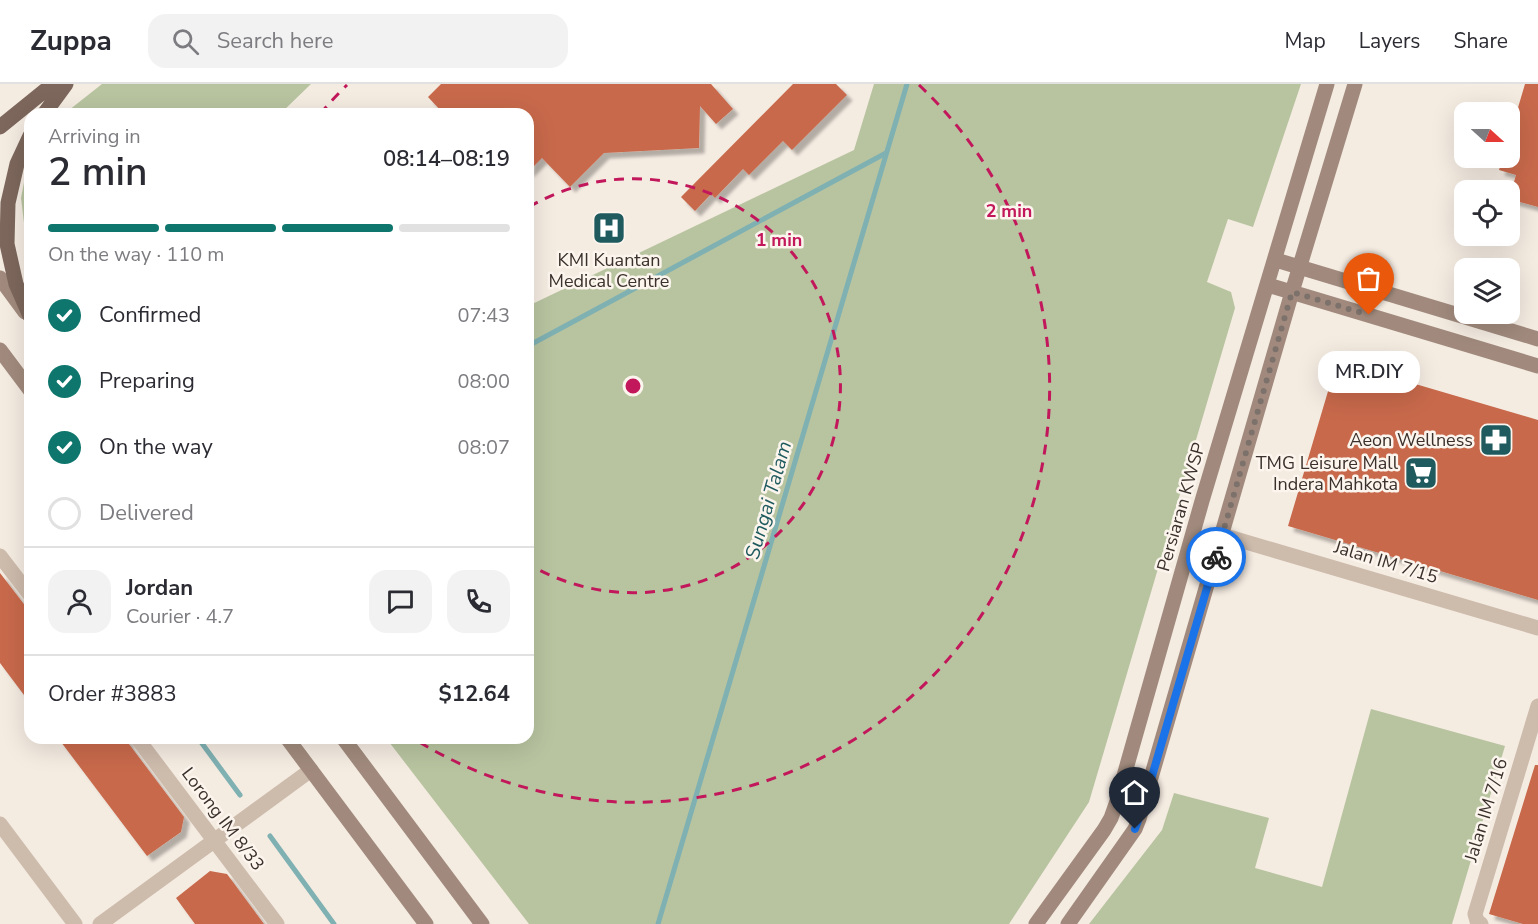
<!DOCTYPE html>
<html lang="en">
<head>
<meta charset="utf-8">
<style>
  :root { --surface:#fff; --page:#f2f2f3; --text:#2b2b33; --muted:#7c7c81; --line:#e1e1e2; --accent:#0f766e }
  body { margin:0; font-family:"Nunito Sans",sans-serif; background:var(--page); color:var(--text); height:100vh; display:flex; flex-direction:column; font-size:22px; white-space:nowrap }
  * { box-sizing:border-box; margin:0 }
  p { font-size:20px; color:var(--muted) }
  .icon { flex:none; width:33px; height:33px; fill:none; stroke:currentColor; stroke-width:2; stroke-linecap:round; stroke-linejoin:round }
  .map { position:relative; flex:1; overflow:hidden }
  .sheet { position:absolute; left:24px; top:24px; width:510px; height:636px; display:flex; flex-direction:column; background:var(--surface); border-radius:18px; box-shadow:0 6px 24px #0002 }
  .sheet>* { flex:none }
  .needle { width:39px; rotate:111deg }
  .fabs { position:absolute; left:1454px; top:18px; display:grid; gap:12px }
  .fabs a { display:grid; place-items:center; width:66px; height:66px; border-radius:12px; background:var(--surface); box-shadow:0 6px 24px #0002; font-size:30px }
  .pin { position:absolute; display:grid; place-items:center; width:51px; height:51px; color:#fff; margin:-62px -26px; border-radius:50% 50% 50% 0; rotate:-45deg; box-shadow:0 0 6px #0007 }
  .pin .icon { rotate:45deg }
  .courier { position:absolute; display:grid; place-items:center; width:60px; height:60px; margin:-30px; border:4px solid #1a73e8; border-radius:50%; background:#fff; color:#222; box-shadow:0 2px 8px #0007 }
  .bubble { position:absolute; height:42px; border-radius:18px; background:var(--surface); box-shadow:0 6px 24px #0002; font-size:20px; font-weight:600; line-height:42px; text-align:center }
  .head em { font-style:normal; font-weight:600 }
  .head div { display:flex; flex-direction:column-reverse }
  .head { display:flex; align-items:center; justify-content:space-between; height:102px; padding:0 24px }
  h1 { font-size:39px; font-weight:600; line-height:45px }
  .bar { display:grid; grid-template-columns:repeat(4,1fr); gap:9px 6px; align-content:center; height:72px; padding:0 24px }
  .bar i { height:8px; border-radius:4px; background:var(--line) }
  .bar .active { background:var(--accent) }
  .bar p { grid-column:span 4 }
  .line { display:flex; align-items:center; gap:15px; padding:0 24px; border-top:2px solid var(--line) }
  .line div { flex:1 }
  .round { display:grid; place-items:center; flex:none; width:63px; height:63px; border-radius:18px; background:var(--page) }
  ol { padding:0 24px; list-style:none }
  li { display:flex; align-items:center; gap:18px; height:66px }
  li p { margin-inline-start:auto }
  li .icon { padding:6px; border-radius:50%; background:var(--accent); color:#fff; stroke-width:4 }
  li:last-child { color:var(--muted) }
  li i { width:33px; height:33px; border:3px solid var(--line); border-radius:50% }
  header { display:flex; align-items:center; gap:36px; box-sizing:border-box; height:84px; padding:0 30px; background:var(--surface); border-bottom:2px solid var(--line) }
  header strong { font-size:28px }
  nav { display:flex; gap:33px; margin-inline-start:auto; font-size:21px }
  .search { width:420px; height:54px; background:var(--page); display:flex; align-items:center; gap:15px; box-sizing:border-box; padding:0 21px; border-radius:18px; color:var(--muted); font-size:22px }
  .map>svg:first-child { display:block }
  .green { fill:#b8c4a0 }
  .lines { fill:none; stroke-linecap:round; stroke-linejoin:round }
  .stream { stroke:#7fb0b2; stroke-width:5 }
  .building { fill:#c8694b; filter:url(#shadow) }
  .street { stroke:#cdbbac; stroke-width:15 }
  .secondary { stroke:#a18a7d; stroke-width:15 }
  .primary { stroke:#7d675c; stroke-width:15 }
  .done { stroke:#7c716b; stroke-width:6; stroke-dasharray:0 10.8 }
  .route { stroke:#1a73e8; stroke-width:8 }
  .ring { fill:none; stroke:#c2185b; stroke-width:3; stroke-dasharray:10 8 }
  .labels { text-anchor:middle; stroke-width:5; stroke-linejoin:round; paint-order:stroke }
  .poi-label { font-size:18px; fill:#3b302b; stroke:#fbf5ee; text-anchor:end }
  .street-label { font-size:18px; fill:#3b302b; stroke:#fbf5ee }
  .water-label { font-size:20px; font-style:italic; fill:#1f5a5e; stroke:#fbf5ee }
  .centre { fill:#c2185b; stroke:#fbf5ee; stroke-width:3 }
  .ring-label { font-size:18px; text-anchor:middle; font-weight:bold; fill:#c2185b; stroke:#fbf5ee; stroke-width:5; stroke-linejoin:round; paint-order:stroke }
</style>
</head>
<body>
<header>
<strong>Zuppa</strong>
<div class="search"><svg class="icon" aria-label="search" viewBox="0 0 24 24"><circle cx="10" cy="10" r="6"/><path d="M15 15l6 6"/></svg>Search here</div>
<nav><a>Map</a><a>Layers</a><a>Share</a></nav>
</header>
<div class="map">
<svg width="1538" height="840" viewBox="0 0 1538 840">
  <defs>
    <filter id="shadow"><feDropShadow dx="5.5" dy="5.5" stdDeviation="1.5" flood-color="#0004"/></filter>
  </defs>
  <rect width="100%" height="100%" fill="#f4ebe1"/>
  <!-- green -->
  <path class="green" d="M102,0H311L280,30H64Z
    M874,0H1301L1253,143L1228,135L1207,198L1231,208L1235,224L1089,718L1009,840H529L386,654H528V222L854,66Z
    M30,76V171L27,164L21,114L27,83Z
    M1371,625L1505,662L1452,840H1089L1162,746L1174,709L1269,734L1255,784L1322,803Z"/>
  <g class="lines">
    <!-- stream -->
    <path class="stream" d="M528,262L886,69
      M198,654L240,711
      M270,752L334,840
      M658,840L907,0"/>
  </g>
  <!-- building -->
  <path class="building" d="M441,0H711L733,25L716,40L700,22L699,64L604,69L570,103L542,74L528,88V30H444L428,13Z
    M793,0H836L847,11L792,66L783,57L749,91L743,85L715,114L711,110L695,127L681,113Z
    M1525,0H1538V123L1509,115L1516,91L1499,86L1503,74H1509V54Z
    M1337,277L1538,336V516L1288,442Z
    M0,489L30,528V619L0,579Z
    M58,654H127L129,660L184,733L181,748L147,772Z
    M1535,681H1538V840H1523L1489,830Z
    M210,787L227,790L264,840H195L176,814Z"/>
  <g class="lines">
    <!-- street -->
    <path class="street" d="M1222,451L1538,544
      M0,472L30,511
      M137,654L277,840
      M0,740L75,840
      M100,840L311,686
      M1481,840L1477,837L1475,830L1538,622"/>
    <!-- secondary -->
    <path class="secondary" d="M1276,176L1538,255
      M0,194L25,228
      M1268,201L1538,282
      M0,266L30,306
      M287,654L426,840
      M343,654L482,840
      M1036,840L1104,746L1111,734L1116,720L1202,417L1327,0
      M1068,840L1135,745L1139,735L1292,208L1355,0"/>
    <!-- primary -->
    <path class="primary" d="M44,30L66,0
      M0,43L53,0
      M30,52L17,80L8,119L7,160L16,200L30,232"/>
  </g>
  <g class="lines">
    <!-- done -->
    <path class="done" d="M1216,473L1292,208L1369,231"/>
    <!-- route -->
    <path class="route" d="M1135,745L1143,723L1216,473"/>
  </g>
  <!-- distance rings -->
  <g class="ring">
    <path d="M529 123A207 207 0 1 1 530 481"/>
    <path d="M320 30A415 415 0 0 1 347 1M919 1A415 415 0 0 1 416 656"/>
  </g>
  <!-- icons -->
  <defs>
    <g id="hospital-square" transform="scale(1.725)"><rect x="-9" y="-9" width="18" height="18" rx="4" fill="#1f5a5e" stroke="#fbf5ee"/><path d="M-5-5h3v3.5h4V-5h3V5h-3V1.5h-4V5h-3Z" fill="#fff"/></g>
    <g id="pharmacy-square" transform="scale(1.725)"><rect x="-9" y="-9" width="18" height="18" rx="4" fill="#1f5a5e" stroke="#fbf5ee"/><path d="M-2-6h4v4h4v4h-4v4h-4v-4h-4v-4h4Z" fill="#fff"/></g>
    <g id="supermarket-square" transform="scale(1.725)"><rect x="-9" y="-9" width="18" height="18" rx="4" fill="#1f5a5e" stroke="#fbf5ee"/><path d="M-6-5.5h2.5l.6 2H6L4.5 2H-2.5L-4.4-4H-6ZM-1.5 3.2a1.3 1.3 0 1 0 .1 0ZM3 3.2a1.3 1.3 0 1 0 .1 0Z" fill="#fff"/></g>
  </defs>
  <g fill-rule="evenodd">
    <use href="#hospital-square" x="609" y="144"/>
    <use href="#pharmacy-square" x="1496" y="356"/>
    <use href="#supermarket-square" x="1421" y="389"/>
  </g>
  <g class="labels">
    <!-- poi labels -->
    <g class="poi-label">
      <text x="609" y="182" text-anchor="middle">KMI Kuantan<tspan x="609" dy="21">Medical Centre</tspan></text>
      <text x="1473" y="362">Aeon Wellness</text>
      <text x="1398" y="385">TMG Leisure Mall<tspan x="1398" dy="21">Indera Mahkota</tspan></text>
    </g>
    <!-- street labels -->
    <g class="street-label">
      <text transform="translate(1181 423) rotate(-74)" y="6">Persiaran KWSP</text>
      <text transform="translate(1386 478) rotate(17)" y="6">Jalan IM 7/15</text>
      <text transform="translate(1486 726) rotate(-73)" y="6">Jalan IM 7/16</text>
      <text transform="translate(223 735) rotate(53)" y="6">Lorong IM 8/33</text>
    </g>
    <!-- water labels -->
    <g class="water-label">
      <text transform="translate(768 416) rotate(-74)" y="7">Sungai Talam</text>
    </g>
  </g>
  <circle cx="633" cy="302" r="9" class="centre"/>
  <g class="ring-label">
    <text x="1009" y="133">2 min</text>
    <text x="779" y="162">1 min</text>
  </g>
</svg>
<div class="fabs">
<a><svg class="needle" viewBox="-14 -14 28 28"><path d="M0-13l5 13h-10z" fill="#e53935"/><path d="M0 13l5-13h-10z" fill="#7c7c81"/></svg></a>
<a><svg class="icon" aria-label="locate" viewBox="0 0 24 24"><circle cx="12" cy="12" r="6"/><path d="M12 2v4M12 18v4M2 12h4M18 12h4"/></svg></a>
<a><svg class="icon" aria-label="layers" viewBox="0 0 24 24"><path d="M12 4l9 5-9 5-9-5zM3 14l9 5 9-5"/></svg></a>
</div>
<div class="pin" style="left:1369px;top:231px;background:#ea580c"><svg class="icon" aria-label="bag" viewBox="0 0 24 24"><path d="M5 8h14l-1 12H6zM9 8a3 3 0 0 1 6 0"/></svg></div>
<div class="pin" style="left:1135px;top:745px;background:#1f2937"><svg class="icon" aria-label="home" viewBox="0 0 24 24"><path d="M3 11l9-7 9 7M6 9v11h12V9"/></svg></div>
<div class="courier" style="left:1216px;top:473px"><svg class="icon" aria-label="bike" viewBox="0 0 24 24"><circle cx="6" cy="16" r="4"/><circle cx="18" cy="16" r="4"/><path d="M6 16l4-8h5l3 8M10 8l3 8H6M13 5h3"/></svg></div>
<div class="bubble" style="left:1318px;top:267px;width:102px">MR.DIY</div>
<section class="sheet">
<div class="head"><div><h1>2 min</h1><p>Arriving in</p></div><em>08:14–08:19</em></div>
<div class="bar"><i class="active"></i><i class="active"></i><i class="active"></i><i></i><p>On the way · 110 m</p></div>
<ol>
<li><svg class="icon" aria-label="check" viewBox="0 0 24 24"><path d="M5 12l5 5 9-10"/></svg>Confirmed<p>07:43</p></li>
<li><svg class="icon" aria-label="check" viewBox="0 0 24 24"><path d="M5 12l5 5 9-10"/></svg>Preparing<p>08:00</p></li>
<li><svg class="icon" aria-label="check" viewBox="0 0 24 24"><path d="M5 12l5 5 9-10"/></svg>On the way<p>08:07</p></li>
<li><i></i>Delivered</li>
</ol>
<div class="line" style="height:108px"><a class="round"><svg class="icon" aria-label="person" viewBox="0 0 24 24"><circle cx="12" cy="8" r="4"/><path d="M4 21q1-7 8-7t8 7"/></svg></a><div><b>Jordan</b><p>Courier · 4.7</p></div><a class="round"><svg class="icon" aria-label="chat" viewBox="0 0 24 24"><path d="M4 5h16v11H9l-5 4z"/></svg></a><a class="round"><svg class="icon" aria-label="phone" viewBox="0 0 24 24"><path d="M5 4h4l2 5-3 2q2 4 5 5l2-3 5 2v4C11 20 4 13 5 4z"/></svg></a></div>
<div class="line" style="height:78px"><div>Order #3883</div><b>$12.64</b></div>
</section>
</div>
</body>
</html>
